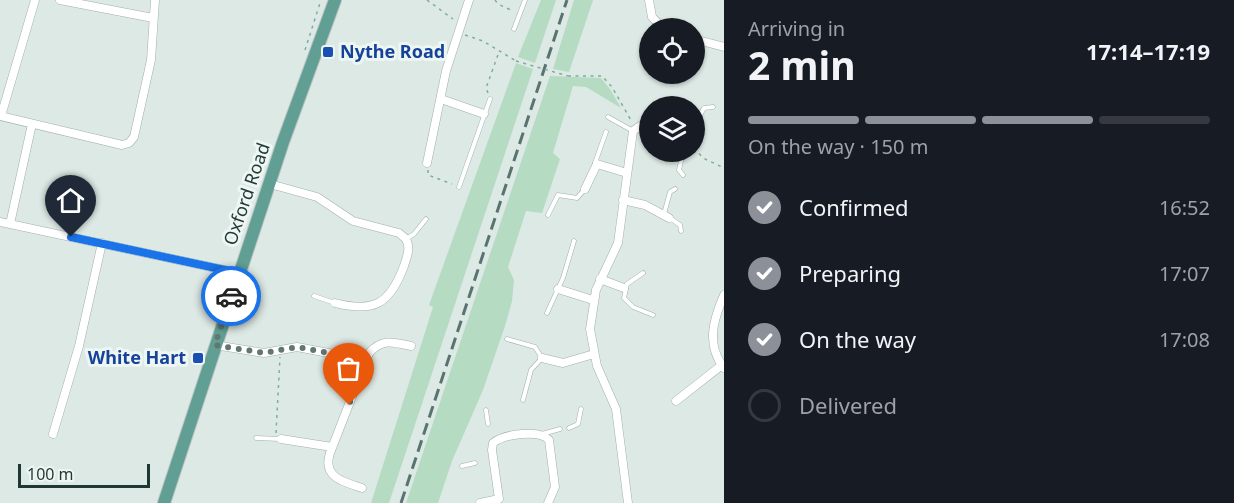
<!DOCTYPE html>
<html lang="en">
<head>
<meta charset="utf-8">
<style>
  :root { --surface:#171b24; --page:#20242c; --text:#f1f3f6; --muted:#9ea1a6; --line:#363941; --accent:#8c9099 }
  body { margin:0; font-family:"Noto Sans",sans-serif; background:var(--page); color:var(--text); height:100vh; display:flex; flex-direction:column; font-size:22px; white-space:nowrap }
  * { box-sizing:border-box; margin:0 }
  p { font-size:20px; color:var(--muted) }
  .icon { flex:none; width:33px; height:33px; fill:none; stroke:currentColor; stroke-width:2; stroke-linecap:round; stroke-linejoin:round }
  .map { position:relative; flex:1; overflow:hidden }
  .sheet { display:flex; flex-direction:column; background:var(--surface); width:510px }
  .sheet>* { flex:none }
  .buttons { position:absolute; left:639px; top:18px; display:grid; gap:12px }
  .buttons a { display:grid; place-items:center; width:66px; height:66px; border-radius:50%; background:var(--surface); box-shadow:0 2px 4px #0004; font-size:30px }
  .scale { position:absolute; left:18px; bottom:15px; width:132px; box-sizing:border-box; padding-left:6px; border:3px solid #1f3834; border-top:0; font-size:16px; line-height:21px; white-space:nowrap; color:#1f3834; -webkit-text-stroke:4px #edf6f2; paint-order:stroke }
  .pin { position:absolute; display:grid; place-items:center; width:51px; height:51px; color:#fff; margin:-62px -26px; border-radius:50% 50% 50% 0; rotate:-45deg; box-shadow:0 0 6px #0007 }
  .pin .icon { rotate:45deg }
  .courier { position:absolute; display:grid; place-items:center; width:60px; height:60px; margin:-30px; border:4px solid #1a73e8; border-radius:50%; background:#fff; color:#222; box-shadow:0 2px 8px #0007 }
  .overview em { font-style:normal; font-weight:700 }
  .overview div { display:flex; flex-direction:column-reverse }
  .overview { display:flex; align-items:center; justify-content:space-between; height:102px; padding:0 24px }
  h1 { font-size:39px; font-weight:700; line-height:45px }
  .bar { display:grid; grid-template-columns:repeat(4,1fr); gap:9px 6px; align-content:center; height:72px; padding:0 24px }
  .bar i { height:8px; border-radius:4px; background:var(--line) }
  .bar .active { background:var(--accent) }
  .bar p { grid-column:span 4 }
  ol { padding:0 24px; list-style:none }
  li { display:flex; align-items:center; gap:18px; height:66px }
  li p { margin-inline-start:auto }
  li .icon { padding:6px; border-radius:50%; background:var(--accent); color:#fff; stroke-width:4 }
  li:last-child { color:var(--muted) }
  li i { width:33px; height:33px; border:3px solid var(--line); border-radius:50% }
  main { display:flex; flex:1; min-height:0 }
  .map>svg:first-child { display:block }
  .green { fill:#b5dbc3 }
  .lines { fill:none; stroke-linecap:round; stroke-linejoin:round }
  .lane-casing { stroke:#a0b0ac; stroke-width:5 }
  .street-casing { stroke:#a0b0ac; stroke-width:9 }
  .primary-casing { stroke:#bcc3c2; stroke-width:14 }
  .path { stroke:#7dada2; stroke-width:1.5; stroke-dasharray:3 4.5; stroke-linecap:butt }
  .lane { stroke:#fff; stroke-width:4 }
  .street { stroke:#fff; stroke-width:8 }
  .primary { stroke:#619f95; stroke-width:12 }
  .rail { stroke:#597470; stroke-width:3; stroke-dasharray:12 6; stroke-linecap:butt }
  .path-bridge { stroke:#7dada2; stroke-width:1.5; stroke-dasharray:3 4.5; stroke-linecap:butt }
  .done { stroke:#627672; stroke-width:6; stroke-dasharray:0 10.8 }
  .route { stroke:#1a73e8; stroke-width:8 }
  .transit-dot { fill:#1a4fb4; stroke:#edf6f2; stroke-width:2 }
  .labels { text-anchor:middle; stroke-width:6; stroke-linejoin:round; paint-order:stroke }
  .transit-label { font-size:18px; font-weight:bold; fill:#164399; stroke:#edf6f2; text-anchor:start }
  .street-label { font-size:18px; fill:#1f3834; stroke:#edf6f2 }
</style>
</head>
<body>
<main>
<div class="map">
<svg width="724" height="503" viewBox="0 0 724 503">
  <rect width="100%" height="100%" fill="#dde9e5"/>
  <!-- green -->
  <path class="green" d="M541,0H556L535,63L518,57Z
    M574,0H593L569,72L553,69Z
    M516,63L533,69L389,503H371L433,307L429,305Z
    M550,76L601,78L610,89L621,108L586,87L573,86L553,153L560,159L542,213L526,211L508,267L514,280L512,301L505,326L483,390L452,461L438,503H406Z"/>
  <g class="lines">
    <!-- lane casing -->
    <g class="lane-casing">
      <path id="lane" d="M514,29L525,0
        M608,117L633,131
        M694,126L704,108L713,107
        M595,163L606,132
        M683,175L679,170L683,152
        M459,187L490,99
        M664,214L670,192L675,189
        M548,215L558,195L577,198L584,190
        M670,218L680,225L681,231
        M406,239L414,234L426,219
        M643,273L627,284L624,298L633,307L653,315
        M314,296L335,303
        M547,313L563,278L574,241
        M507,339L535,347L542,358L531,370L523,400
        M486,410L488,424
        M569,428L578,424L581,409
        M542,434L560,429
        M256,438L280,439
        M462,466L475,463"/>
    </g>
    <!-- street casing -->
    <g class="street-casing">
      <path id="street" d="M60,0L153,18
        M649,0L652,17L663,28
        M694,39L724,47
        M441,99L484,114
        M0,116L122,145L129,143L134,137L151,60L155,0
        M1,116L35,0
        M427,163L446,71L469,0
        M270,184L317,197L353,221L399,233L406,239C411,249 407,256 404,266C390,304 374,313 335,303
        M585,189L597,164L627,173
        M623,200L645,205L669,218
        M0,222L239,273
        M10,224L32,124
        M600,279L624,288
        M558,289L593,300
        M724,295C713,320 706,345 724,368
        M215,345L264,353L297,347L365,360
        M542,358L563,363L594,354
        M676,401L722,365
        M53,434L79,346L102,243
        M281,439L332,447
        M362,488C343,482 322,477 330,453L369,353C383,338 393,342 411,346
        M480,503L499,499L492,450L493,443C504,434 540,429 549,440L555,487L548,503
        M628,503L616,409L597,366L590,329L596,290L618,243L633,131L643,124L650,123"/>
    </g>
    <!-- primary casing -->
    <g class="primary-casing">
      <path id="primary" d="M164,503L283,142L335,0"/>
    </g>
    <!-- path -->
    <path class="path" d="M427,0L453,19
      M495,0L498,4L513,11
      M465,35L483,41L516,61
      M305,50L321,0
      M568,76H602L612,87L632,122
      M488,93L486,88L499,52
      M694,148L703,158L724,168
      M428,170V175L452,184
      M276,433L280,357"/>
    <!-- lane -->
    <use href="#lane" class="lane"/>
    <!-- street -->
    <use href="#street" class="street"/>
    <!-- primary -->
    <use href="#primary" class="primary"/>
    <!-- rail -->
    <path class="rail" d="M401,503L567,0"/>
    <!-- path-bridge -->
    <path class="path-bridge" d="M516,61L568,76"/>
  </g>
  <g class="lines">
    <!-- done -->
    <path class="done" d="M231,296L215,345L264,353L297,347L365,360L349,405"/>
    <!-- route -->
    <path class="route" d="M71,237L239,273L231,296"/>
  </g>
  <!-- markers -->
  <g class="transit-dot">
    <rect x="322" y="46" width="12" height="12" rx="3"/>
    <rect x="192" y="352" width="12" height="12" rx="3"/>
  </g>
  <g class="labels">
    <!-- transit labels -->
    <g class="transit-label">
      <text x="340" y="58">Nythe Road</text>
      <text x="186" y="364" text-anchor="end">White Hart</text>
    </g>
    <!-- street labels -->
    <g class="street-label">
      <text transform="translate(247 194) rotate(-71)" y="6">Oxford Road</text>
    </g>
  </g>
</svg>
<div class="buttons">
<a><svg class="icon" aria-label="locate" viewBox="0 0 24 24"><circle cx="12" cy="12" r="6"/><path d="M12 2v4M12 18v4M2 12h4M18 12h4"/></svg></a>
<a><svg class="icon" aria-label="layers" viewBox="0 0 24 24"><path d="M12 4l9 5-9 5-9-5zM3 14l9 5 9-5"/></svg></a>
</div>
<div class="scale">100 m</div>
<div class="pin" style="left:349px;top:405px;background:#ea580c"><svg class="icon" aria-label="bag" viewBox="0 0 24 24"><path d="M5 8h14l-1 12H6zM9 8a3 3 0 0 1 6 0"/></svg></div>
<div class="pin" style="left:71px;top:237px;background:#1f2937"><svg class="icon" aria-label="home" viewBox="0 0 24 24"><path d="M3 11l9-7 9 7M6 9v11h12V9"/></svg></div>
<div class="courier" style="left:231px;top:296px"><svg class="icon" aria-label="car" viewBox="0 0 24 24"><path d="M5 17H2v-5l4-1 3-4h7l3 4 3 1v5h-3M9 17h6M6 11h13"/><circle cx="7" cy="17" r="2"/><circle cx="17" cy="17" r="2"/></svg></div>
</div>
<section class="sheet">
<div class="overview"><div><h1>2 min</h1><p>Arriving in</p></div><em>17:14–17:19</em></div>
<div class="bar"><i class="active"></i><i class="active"></i><i class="active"></i><i></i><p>On the way · 150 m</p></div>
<ol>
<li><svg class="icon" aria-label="check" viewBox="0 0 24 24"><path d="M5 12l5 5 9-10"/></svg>Confirmed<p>16:52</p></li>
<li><svg class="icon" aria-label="check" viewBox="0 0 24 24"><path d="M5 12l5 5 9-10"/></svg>Preparing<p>17:07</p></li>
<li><svg class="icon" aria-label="check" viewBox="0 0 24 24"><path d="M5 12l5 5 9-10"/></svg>On the way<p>17:08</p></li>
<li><i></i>Delivered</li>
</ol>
</section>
</main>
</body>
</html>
